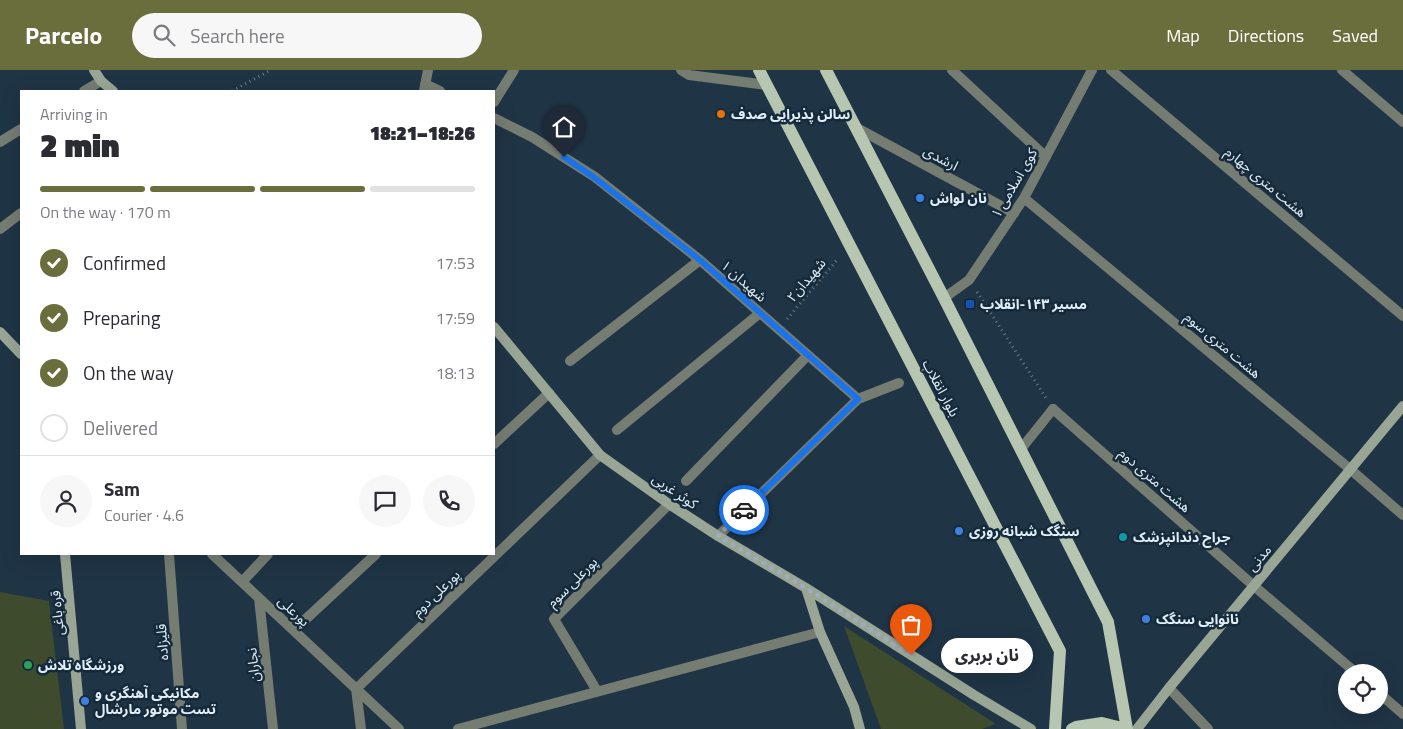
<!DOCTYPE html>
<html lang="en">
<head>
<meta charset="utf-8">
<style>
  :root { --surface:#fff; --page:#f7f7f7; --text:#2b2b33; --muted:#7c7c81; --line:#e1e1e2; --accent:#6a6e3c }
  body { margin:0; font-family:"Titillium Web","Noto Sans Arabic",sans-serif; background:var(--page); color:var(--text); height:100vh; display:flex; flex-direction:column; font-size:19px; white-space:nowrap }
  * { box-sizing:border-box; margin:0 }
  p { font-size:16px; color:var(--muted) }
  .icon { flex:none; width:28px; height:28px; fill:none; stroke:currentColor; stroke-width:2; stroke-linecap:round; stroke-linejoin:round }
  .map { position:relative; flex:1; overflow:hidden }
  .drawer { position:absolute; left:20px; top:20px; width:475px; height:465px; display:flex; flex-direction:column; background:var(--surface); border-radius:0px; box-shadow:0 5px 20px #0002 }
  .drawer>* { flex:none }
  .controls { position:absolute; left:1338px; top:594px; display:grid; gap:10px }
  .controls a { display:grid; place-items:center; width:50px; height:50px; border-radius:50%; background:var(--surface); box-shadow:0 5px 20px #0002; font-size:25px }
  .pin { position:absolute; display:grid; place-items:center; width:42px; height:42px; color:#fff; margin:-51px -21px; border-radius:50% 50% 50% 0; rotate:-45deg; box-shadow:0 0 5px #0007 }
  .pin .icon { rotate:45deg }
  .courier { position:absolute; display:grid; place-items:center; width:50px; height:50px; margin:-25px; border:4px solid #1a73e8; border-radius:50%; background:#fff; color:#222; box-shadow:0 1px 6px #0007 }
  .bubble { position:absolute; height:35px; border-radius:18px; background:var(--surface); box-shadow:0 5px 20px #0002; font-size:16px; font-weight:800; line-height:35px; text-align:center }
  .head em { font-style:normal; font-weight:800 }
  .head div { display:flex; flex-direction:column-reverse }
  .head { display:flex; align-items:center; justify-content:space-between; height:85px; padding:0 20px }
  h1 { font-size:32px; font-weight:800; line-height:38px }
  .bar { display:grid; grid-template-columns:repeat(4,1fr); gap:8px 5px; align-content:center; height:60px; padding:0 20px }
  .bar i { height:6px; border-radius:4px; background:var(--line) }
  .bar .selected { background:var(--accent) }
  .bar p { grid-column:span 4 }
  .line { display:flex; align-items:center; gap:12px; padding:0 20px; border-top:1px solid var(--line) }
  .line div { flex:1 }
  .round { display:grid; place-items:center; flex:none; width:52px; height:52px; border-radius:26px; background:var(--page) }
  ol { padding:0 20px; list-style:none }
  li { display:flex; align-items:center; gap:15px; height:55px }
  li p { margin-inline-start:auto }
  li .icon { padding:5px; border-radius:50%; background:var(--accent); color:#fff; stroke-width:4 }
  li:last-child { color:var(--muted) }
  li i { width:28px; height:28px; border:2px solid var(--line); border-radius:50% }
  header { display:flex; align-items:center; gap:30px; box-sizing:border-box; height:70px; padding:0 25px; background:var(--accent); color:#fff }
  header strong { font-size:24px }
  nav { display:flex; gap:28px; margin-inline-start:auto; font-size:18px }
  .search { width:350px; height:45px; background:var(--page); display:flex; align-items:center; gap:12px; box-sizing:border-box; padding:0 18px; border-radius:28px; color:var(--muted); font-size:19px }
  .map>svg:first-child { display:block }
  .grass { fill:#3e4c2d }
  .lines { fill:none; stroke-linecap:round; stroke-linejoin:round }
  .path { stroke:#697b89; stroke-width:3; stroke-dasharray:1 4; stroke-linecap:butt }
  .lane { stroke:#757c72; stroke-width:10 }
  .street { stroke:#757c72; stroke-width:10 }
  .secondary { stroke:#9aa695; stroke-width:10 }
  .primary { stroke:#b7c6b1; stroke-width:12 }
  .done { stroke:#9dadb9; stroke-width:5; stroke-dasharray:0 9 }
  .route { stroke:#1a73e8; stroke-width:6 }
  .food-dot { fill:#e8710a; stroke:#152a3a; stroke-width:2 }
  .shop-dot { fill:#3f7fe0; stroke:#152a3a; stroke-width:2 }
  .transit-dot { fill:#1a4fb4; stroke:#152a3a; stroke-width:2 }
  .culture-dot { fill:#0f9aa8; stroke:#152a3a; stroke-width:2 }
  .leisure-dot { fill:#2e9e5b; stroke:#152a3a; stroke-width:2 }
  .labels { text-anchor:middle; stroke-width:5; stroke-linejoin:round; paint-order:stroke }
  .poi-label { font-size:14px; font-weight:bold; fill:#e1eef8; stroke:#152a3a; text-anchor:start }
  .street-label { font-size:14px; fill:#e1eef8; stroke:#152a3a }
</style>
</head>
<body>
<header>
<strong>Parcelo</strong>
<div class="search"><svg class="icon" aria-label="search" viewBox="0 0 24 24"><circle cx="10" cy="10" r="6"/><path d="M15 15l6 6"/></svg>Search here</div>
<nav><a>Map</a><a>Directions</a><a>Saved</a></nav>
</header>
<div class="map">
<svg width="1403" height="659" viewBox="0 0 1403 659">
  <rect width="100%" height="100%" fill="#1f3445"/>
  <!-- grass -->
  <path class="grass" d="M0,522L49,531L64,659H0Z
    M844,556L996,654L982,659H881Z"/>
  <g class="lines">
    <!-- path -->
    <path class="path" d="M232,21L271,0
      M977,222L1046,328
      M787,249L838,189"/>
    <!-- lane -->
    <path class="lane" d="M494,32L514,0
      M855,57L1014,143
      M494,374L549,323
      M1021,379L1053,339
      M169,484L182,659
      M294,560L376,484
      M597,621L554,549L669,434"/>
    <!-- street -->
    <path class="street" d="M681,0L689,5L767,15
      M952,0L1046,87
      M1111,0L1403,246
      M1342,0L1403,52
      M425,14L440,21
      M84,21L101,11
      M424,21L428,0
      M494,48L532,67L595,107L700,190L858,329L899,313
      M0,72L21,59
      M1024,128L1350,399L1403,445
      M0,159L21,143
      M944,228L969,210L1024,128L1092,0
      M570,291L700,190
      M1053,339L1254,516L1355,602
      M617,360L760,243
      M686,411L808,285
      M718,466L858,329
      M212,484L399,659
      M242,512L268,484
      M259,528L273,659
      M1169,618L1208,659
      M1379,623L1403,644
      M361,659L356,619L600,385
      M458,659L820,562"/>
    <!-- secondary -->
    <path class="secondary" d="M94,0L101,11L113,21
      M494,257L600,385L669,434L718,466L806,518L974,625L1031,659
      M0,262L21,284
      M65,484L81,659
      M806,518L820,562L854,637L860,659
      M1137,659L1169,618L1403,336"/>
    <!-- primary -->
    <path class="primary" d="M759,0L1060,581L1055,659
      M826,0L944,228L1108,552L1127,659
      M1072,659L1076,657L1102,653L1126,659"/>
  </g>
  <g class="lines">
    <!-- done -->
    <path class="done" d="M744,440L718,466L806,518L911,585"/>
    <!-- route -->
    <path class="route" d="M564,87L595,108L700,190L858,329L744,440"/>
  </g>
  <!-- markers -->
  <circle class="food-dot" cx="721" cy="44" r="5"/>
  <g class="shop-dot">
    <circle cx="920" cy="128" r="5"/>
    <circle cx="959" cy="461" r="5"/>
    <circle cx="1146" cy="549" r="5"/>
    <circle cx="85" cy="631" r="5"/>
  </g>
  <rect class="transit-dot" x="965" y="229" width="10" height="10" rx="2.5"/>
  <circle class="culture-dot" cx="1123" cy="467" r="5"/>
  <circle class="leisure-dot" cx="28" cy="595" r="5"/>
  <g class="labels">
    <!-- poi labels -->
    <g class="poi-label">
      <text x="731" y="49">سالن پذیرایی صدف</text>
      <text x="930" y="133">نان لواش</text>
      <text x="980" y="239">مسیر ۱۴۳-انقلاب</text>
      <text x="969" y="466">سنگک شبانه روزی</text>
      <text x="1133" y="472">جراح دندانپزشک</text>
      <text x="1156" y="554">نانوایی سنگک</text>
      <text x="38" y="600">ورزشگاه تلاش</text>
      <text x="95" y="628">مکانیکی آهنگری و<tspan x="95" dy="16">تست موتور مارشال</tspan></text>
    </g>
    <!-- street labels -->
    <g class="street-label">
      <text transform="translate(941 88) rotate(28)" y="5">ارشدی</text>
      <text transform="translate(1266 112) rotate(40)" y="5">هشت متری چهارم</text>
      <text transform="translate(1014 113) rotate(-60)" y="5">کوی اسلامی ۱</text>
      <text transform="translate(806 210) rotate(-50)" y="5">شهیدان۲</text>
      <text transform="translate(744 211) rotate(41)" y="5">شهیدان ۱</text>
      <text transform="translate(1223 275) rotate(40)" y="5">هشت متری سوم</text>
      <text transform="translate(941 318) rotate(62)" y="5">بلوار انقلاب</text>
      <text transform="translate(1155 410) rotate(41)" y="5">هشت متری دوم</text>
      <text transform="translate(675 421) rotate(34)" y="5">کوثر غربی</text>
      <text transform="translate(1259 488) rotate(-50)" y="5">مدنی</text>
      <text transform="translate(572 512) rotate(-45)" y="5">پورعلی سوم</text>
      <text transform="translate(436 523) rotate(-44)" y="5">پورعلی دوم</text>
      <text transform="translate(294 541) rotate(43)" y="5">پورعلی</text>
      <text transform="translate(57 543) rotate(-95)" y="5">قره باغی</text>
      <text transform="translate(162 572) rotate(-94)" y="5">قلیزاده</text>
      <text transform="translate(253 595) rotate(-96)" y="5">نجاران</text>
    </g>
  </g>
</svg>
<div class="controls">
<a><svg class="icon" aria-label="locate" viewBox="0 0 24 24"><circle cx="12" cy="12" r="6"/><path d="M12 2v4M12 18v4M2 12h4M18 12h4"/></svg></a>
</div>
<div class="pin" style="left:911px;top:585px;background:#ea580c"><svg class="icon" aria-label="bag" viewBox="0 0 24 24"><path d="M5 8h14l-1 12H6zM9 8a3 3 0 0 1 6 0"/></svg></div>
<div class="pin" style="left:564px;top:87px;background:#1f2937"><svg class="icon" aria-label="home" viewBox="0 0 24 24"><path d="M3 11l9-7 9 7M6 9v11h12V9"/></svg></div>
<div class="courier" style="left:744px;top:440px"><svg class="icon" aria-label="car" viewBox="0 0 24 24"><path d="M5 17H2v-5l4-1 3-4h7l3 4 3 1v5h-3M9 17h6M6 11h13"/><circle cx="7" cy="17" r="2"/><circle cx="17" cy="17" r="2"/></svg></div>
<div class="bubble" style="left:941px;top:568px;width:92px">نان بربری</div>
<section class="drawer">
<div class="head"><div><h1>2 min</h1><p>Arriving in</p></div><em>18:21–18:26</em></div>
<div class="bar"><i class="selected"></i><i class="selected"></i><i class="selected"></i><i></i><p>On the way · 170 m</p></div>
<ol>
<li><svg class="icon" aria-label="check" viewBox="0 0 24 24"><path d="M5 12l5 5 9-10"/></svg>Confirmed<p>17:53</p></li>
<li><svg class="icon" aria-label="check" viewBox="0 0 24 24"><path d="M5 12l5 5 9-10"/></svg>Preparing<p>17:59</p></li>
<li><svg class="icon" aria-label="check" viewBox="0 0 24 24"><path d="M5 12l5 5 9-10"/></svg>On the way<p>18:13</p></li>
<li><i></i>Delivered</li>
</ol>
<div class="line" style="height:90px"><a class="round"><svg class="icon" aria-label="person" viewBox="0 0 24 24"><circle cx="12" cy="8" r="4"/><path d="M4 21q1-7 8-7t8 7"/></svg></a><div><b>Sam</b><p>Courier · 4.6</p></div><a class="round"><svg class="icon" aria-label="chat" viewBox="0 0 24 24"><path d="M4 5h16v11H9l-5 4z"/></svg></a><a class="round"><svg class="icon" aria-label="phone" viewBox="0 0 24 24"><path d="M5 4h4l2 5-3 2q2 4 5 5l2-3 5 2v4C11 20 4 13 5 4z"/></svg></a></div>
</section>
</div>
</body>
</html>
